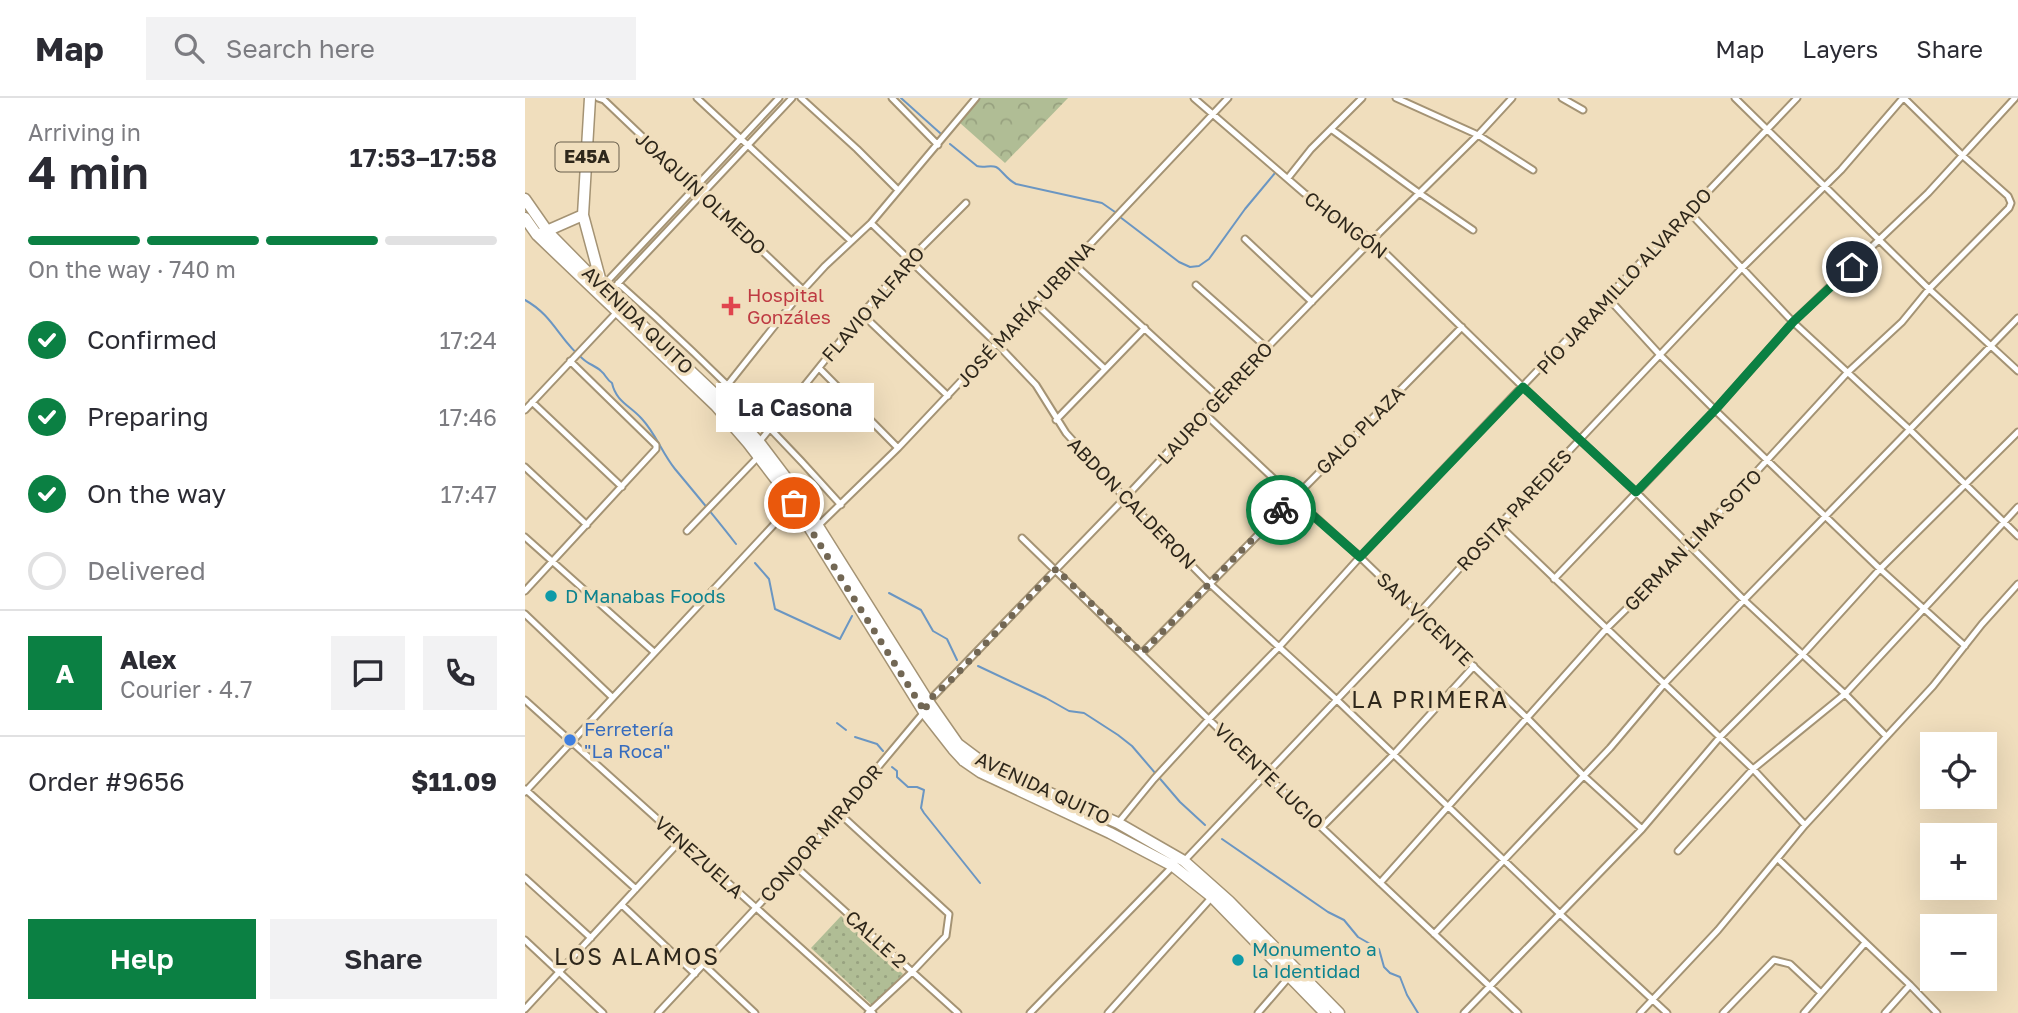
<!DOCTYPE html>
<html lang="en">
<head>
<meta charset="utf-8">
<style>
  :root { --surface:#fff; --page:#f2f2f3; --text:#2b2b33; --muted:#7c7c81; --line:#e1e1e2; --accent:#0b8043 }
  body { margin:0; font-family:"Golos Text",sans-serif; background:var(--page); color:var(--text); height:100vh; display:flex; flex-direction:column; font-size:26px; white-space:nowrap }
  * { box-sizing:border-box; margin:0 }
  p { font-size:23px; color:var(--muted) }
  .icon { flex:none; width:38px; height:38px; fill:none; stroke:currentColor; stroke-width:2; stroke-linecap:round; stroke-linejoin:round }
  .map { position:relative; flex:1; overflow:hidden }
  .side { display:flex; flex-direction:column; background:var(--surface); width:525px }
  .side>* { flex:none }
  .tools { position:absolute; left:1395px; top:634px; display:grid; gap:14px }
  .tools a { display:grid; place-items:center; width:77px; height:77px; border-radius:0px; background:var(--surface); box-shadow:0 7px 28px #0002; font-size:35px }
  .pin { position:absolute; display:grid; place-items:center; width:60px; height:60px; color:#fff; margin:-30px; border:4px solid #fff; border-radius:50%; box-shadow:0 2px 7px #0007 }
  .courier { position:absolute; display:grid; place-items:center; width:70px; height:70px; margin:-35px; border:5px solid #0b8043; border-radius:50%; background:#fff; color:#222; box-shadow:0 2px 9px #0007 }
  .bubble { position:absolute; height:49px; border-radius:0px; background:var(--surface); box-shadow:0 7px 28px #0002; font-size:23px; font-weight:600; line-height:49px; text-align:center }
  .headline em { font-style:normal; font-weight:600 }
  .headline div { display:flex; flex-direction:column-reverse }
  .headline { display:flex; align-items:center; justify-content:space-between; height:119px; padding:0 28px }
  h1 { font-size:46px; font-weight:600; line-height:52px }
  .bar { display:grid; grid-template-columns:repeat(4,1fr); gap:10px 7px; align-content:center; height:84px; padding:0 28px }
  .bar i { height:9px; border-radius:5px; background:var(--line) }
  .bar .current { background:var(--accent) }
  .bar p { grid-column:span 4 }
  .line { display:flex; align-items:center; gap:18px; padding:0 28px; border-top:2px solid var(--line) }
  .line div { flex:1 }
  .round { display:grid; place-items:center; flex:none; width:74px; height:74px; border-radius:0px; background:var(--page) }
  ol { padding:0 28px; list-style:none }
  li { display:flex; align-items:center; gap:21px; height:77px }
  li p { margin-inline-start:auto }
  li .icon { padding:7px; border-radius:50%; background:var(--accent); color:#fff; stroke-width:4 }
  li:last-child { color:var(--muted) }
  li i { width:38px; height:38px; border:4px solid var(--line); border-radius:50% }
  .button { display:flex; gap:14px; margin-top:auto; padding:14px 28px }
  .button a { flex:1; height:80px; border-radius:0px; background:var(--accent); color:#fff; font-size:28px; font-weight:600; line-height:80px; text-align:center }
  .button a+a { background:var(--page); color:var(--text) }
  header { display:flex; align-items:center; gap:42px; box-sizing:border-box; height:98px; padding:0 35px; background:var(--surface); border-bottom:2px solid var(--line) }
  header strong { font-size:33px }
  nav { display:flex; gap:38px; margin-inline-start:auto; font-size:24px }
  .search { width:490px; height:63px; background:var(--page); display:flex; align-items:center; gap:18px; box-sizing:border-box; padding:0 24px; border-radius:0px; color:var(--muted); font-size:26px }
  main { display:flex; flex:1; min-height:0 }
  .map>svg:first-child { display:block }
  .green { fill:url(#green-dots) }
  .forest { fill:url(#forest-crowns) }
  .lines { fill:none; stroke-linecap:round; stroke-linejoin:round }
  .stream { stroke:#6b96c2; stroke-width:2 }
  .minor-casing { stroke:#a49374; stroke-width:9 }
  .trunk-casing { stroke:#a49374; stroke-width:13 }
  .minor { stroke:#fff; stroke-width:5 }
  .trunk { stroke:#fff; stroke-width:10 }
  .done { stroke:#726754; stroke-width:7; stroke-dasharray:0 12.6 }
  .route { stroke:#0b8043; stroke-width:9 }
  .health-dot { fill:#e0444e; stroke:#f0debd; stroke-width:2.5 }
  .culture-dot { fill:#0f9aa8; stroke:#f0debd; stroke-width:2.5 }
  .shop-dot { fill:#3f7fe0; stroke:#f0debd; stroke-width:2.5 }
  .labels { text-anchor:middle; stroke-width:7; stroke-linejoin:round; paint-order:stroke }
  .shield { fill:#f0debd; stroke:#685e4c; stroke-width:2 }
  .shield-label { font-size:18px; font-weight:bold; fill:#2e271b }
  .street-label { font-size:19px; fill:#2e271b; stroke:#f0debd }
  .health-label { font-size:19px; fill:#be3a42; stroke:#f0debd; text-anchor:start }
  .culture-label { font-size:19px; fill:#0d838f; stroke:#f0debd; text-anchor:start }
  .shop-label { font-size:19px; fill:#366cbe; stroke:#f0debd; text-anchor:start }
  .quarter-label { font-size:23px; letter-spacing:2px; fill:#2e271b; stroke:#f0debd }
</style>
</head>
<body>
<header>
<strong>Map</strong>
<div class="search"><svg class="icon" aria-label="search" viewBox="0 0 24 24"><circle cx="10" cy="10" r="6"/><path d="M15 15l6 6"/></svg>Search here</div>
<nav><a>Map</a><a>Layers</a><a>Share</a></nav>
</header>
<main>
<section class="side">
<div class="headline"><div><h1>4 min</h1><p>Arriving in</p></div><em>17:53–17:58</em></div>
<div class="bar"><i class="current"></i><i class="current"></i><i class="current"></i><i></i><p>On the way · 740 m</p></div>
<ol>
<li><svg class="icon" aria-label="check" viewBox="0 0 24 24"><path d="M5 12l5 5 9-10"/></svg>Confirmed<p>17:24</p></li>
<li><svg class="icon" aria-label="check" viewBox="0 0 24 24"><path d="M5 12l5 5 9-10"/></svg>Preparing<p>17:46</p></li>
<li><svg class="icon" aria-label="check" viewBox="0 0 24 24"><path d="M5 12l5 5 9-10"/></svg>On the way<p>17:47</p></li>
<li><i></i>Delivered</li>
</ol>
<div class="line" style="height:126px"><b class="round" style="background:var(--accent);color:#fff">A</b><div><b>Alex</b><p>Courier · 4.7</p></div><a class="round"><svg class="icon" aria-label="chat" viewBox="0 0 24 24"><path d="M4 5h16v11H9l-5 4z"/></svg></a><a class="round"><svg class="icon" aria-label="phone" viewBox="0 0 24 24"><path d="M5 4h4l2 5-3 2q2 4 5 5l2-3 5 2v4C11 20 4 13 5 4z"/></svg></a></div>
<div class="line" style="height:91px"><div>Order #9656</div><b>$11.09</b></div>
<div class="button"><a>Help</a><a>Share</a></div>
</section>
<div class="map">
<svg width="1493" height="915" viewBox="0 0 1493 915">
  <defs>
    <pattern id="green-dots" width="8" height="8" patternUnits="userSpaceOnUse" patternTransform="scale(1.75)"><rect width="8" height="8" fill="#b0bd95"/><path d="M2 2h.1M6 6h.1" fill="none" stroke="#98a280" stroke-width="1.8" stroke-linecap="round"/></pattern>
    <pattern id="forest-crowns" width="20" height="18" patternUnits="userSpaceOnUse" patternTransform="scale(1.75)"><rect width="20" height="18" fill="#b0bd95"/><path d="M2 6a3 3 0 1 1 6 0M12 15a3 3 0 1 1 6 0" fill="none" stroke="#98a280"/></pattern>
  </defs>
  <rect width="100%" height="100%" fill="#f0debd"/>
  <!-- green -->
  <path class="green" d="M316,818L378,876L348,908L286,850Z"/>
  <!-- forest -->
  <path class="forest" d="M455,0H543L480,65L435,25Z"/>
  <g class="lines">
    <!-- stream -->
    <path class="stream" d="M376,0L415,35
      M425,46L452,68C458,70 466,67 471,69C476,71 481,81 491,86L577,105L590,114
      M595,119L654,164L665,169L674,168L684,161L720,111L750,75
      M0,202C29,218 34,242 58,261C63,266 71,268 76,273C81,277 81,281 87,285C91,304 106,308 117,321C131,336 137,355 150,371C170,395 191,420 211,446
      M230,465L244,481L250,511L315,541L327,518
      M364,495L396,512L408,533L422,541L432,562
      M453,568L521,600L544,613L559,615L593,637L607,648L655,704L680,727
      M312,625L321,632
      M330,639L352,646L358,653
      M367,669L372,673V679L383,689H392L399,692L396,710L399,715L455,785
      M697,741L803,814L819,822L833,839L854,851L859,869L865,875L875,879L882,897L893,915"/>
    <!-- minor casing -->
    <g class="minor-casing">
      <path id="minor" d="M73,0L79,2L278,192
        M172,0L326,143
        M276,0L332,51L373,92
        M367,0L413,47
        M669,0L779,95L847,142L998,289L1111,394L1219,502L1320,596L1361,638
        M871,0L953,37L1008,72
        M1037,0L1058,12
        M1210,0L1404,191L1493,273
        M806,31L894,95L948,132
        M763,80L786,51L837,0
        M1164,114L1268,224L1384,331L1493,438
        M346,125L472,246L511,287L541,335L600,400L684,485L812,602L1035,816L1142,915
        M720,141L787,204
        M548,165L694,299
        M93,185C172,255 246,328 316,407
        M671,187L742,250
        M76,190L254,0
        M83,196L267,0
        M1083,200L1135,257L1190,312L1355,471L1440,548
        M511,206L580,271
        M337,216L423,298
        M294,270L373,350
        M193,299L278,192L300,168L346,125L451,0
        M7,304L97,389
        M0,312L92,214
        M679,315L768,399L835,459L1002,620L1059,678L1117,731
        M531,322L620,230
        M235,343L337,216L385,161L441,105
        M0,369L62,427
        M294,427L373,350L703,0
        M974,427L1228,671L1280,727
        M162,433L234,358
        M0,439L129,554
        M497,440L740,676L993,915
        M1029,481L1190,312L1268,224L1403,95L1490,0
        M0,493L131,351V347L45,263
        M0,516L87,599
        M617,555L937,229
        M0,602L348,915
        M403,604L600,400L694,299L847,142L953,37L987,0
        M0,691L111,791
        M0,694L269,405
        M315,716L424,816L421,838L387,874L343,915
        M593,725L629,681L684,621L754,549L835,459L1272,0
        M797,729L869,656L949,568
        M1153,753L1228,671L1320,596L1493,409
        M1253,761L1385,887L1412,915
        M659,763L893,516L974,427L1216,171L1316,72L1378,0
        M270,768L433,915
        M0,780L66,840
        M855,785L1082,530L1145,468L1322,275L1377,224L1404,191L1484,110L1486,105L1483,98L1438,58L1379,0
        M97,807L170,876
        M909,836L1085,650L1140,585L1219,502L1493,220
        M0,842L78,915
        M178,866L230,915
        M0,911L156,742
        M133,915L270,768L400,613
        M505,915L648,768
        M583,915L687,799
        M733,915L764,879
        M939,915L1117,731L1195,639L1278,556L1355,471L1493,334
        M1115,915L1193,832L1280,727L1408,588L1457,526L1493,486
        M1198,915L1249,862L1265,866L1296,895
        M1279,915L1340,845
        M1360,915L1385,887"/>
    </g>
    <!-- trunk casing -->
    <g class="trunk-casing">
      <path id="trunk" d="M65,0L58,117L76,184
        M0,101L23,134L83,195L193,299L234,344L262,381L293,428L403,603L433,646L461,667L593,725L659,763L704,803L814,915
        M0,120L12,137L191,308L223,345L269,405L399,614L428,651L439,663L455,674L585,735L648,768L687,799L800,915
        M17,135L58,117"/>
    </g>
    <!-- minor -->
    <use href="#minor" class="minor"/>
    <!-- trunk -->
    <use href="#trunk" class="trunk"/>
  </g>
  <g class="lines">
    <!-- done -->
    <path class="done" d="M269,405L400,614L403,603L428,580L531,471L617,555L756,412"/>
    <!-- route -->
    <path class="route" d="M756,412L768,400L835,459L998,289L1111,394L1190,312L1268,224L1327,169"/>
  </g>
  <!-- markers -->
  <path class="health-dot" d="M202.5 197.5h7v7h7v7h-7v7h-7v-7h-7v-7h7z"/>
  <g class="culture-dot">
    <circle cx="26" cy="498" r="7"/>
    <circle cx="713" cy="862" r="7"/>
  </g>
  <circle class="shop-dot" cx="45" cy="642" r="7"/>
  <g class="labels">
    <!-- shield labels -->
    <rect class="shield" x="30.5" y="44.5" width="63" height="29" rx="5"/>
    <g class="shield-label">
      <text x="62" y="65">E45A</text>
    </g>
    <!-- street labels -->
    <g class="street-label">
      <text transform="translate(176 95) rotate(43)" y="7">JOAQUÍN OLMEDO</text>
      <text transform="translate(821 127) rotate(37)" y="7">CHONGÓN</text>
      <text transform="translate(1099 183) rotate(-47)" y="7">PÍO JARAMILLO ALVARADO</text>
      <text transform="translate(348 206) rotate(-49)" y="7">FLAVIO ALFARO</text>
      <text transform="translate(500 216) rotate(-47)" y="7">JOSÉ MARÍA URBINA</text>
      <text transform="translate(113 222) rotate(44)" y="7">AVENIDA QUITO</text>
      <text transform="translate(690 305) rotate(-47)" y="7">LAURO GERRERO</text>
      <text transform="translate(835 332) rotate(-45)" y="7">GALO PLAZA</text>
      <text transform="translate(607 405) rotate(46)" y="7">ABDON CALDERON</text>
      <text transform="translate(989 412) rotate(-47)" y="7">ROSITA PAREDES</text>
      <text transform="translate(1168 442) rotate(-46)" y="7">GERMAN LIMA SOTO</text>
      <text transform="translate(900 521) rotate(44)" y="7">SAN VICENTE</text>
      <text transform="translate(744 678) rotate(44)" y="7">VICENTE LUCIO</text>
      <text transform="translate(518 690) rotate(25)" y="7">AVENIDA QUITO</text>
      <text transform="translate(296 735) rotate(-49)" y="7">CONDOR MIRADOR</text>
      <text transform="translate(174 759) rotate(42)" y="7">VENEZUELA</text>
      <text transform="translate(351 841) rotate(42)" y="7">CALLE 2</text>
    </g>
    <!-- health labels -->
    <g class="health-label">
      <text x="222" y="204">Hospital<tspan x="222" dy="22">Gonzáles</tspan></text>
    </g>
    <!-- culture labels -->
    <g class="culture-label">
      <text x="40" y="505">D Manabas Foods</text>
      <text x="727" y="858">Monumento a<tspan x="727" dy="22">la Identidad</tspan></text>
    </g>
    <!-- shop labels -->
    <g class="shop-label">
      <text x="59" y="638">Ferretería<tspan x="59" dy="22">"La Roca"</tspan></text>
    </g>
    <!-- quarter labels -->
    <g class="quarter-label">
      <text x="905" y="610">LA PRIMERA</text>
      <text x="112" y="867">LOS ALAMOS</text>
    </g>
  </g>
</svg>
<div class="tools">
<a><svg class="icon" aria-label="locate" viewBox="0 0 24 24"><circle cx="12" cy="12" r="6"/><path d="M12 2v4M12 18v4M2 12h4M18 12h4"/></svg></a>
<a>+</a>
<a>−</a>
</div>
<div class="pin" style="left:269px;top:405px;background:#ea580c"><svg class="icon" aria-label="bag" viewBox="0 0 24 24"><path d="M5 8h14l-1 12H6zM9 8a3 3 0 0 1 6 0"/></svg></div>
<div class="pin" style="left:1327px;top:169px;background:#1f2937"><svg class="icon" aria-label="home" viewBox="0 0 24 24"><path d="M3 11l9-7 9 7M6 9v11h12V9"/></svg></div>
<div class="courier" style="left:756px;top:412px"><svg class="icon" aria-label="bike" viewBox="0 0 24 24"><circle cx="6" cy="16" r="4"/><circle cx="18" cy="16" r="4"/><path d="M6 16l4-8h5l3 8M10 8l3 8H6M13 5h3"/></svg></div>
<div class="bubble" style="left:191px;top:285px;width:158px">La Casona</div>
</div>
</main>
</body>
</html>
